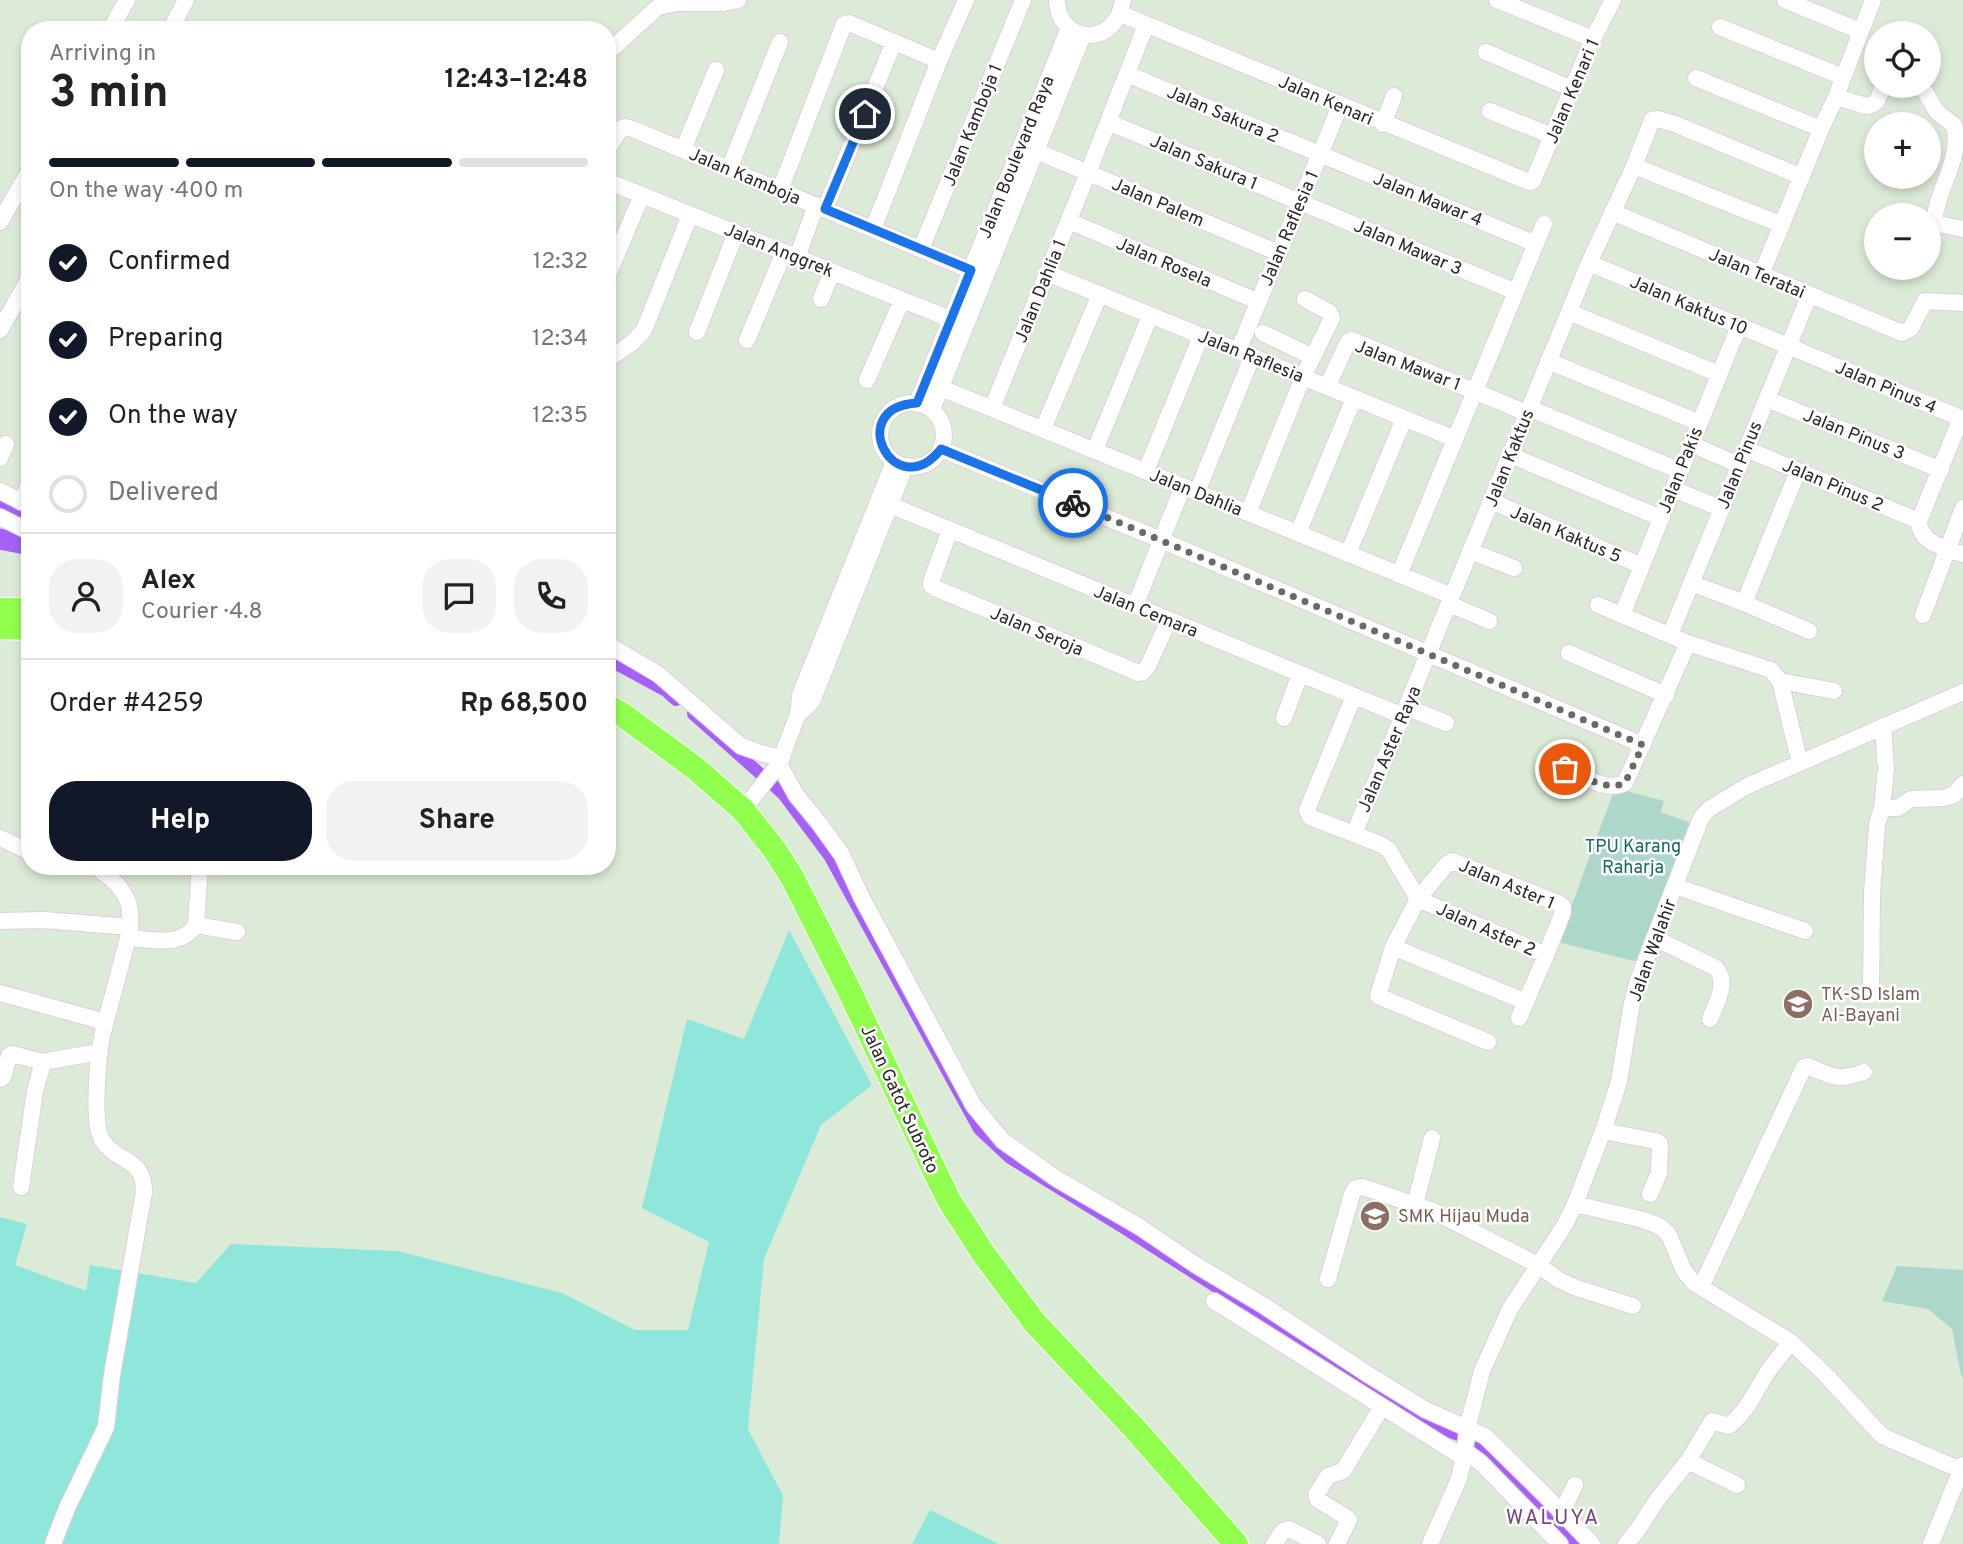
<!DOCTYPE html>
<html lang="en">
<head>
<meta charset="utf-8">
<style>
  :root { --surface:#fff; --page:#f2f2f2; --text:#222; --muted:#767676; --line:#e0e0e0; --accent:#111827 }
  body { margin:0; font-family:Overpass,sans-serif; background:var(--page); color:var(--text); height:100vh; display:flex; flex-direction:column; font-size:26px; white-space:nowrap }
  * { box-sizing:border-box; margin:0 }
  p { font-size:23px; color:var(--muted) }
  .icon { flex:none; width:38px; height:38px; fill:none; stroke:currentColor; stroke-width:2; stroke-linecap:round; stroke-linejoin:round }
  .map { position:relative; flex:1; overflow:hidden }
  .details { position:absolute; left:21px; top:21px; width:595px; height:854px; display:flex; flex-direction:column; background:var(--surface); border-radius:28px; box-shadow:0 4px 10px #0003 }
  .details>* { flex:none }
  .tools { position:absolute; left:1864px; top:21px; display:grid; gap:14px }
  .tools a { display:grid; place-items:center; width:77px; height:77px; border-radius:50%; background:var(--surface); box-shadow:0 4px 10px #0003; font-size:35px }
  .pin { position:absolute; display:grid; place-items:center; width:60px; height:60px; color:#fff; margin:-30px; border:4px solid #fff; border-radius:50%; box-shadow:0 2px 7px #0007 }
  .courier { position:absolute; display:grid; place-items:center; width:70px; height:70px; margin:-35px; border:5px solid #1a73e8; border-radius:50%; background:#fff; color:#222; box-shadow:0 2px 9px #0007 }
  .summary em { font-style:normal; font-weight:700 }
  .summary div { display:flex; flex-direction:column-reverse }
  .summary { display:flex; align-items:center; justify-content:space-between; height:119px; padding:0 28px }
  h1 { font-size:46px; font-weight:700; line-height:52px }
  .bar { display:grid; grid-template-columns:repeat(4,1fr); gap:10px 7px; align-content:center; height:84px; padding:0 28px }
  .bar i { height:9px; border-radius:5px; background:var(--line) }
  .bar .on { background:var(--accent) }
  .bar p { grid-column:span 4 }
  .line { display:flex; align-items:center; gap:18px; padding:0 28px; border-top:2px solid var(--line) }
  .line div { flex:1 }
  .round { display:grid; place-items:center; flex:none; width:74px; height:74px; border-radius:28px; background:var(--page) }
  ol { padding:0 28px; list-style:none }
  li { display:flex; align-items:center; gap:21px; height:77px }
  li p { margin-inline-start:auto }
  li .icon { padding:7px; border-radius:50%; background:var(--accent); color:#fff; stroke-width:4 }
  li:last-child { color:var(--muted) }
  li i { width:38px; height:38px; border:4px solid var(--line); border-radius:50% }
  .action { display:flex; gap:14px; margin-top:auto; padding:14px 28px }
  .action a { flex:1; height:80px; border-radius:28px; background:var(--accent); color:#fff; font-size:28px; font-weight:700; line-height:80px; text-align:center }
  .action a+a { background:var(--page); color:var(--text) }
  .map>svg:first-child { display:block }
  .green { fill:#8ee7da }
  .cemetery { fill:#add7ca }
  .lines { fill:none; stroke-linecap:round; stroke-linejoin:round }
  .canal { stroke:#a660f7; stroke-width:12 }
  .river { stroke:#a660f7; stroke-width:21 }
  .minor-casing { stroke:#e2cce2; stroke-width:18 }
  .highway-casing { stroke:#fff; stroke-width:26 }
  .minor { stroke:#fff; stroke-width:16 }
  .highway { stroke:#90ff4e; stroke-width:24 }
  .done { stroke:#666c65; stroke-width:7; stroke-dasharray:0 12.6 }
  .route { stroke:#1a73e8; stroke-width:9 }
  .labels { text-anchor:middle; stroke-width:5; stroke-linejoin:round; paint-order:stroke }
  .street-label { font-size:18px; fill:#272727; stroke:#fff }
  .park-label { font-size:18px; fill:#146867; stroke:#fff }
  .education-label { font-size:18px; fill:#785e54; stroke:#fff; text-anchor:start }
  .quarter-label { font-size:21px; letter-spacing:2px; fill:#7b457a; stroke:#fff }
</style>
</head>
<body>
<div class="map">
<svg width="1963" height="1544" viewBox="0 0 1963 1544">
  <rect width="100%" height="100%" fill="#dcebd7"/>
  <!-- green -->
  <path class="green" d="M789,930L872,1085L821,1125L764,1259L748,1429L783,1496L779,1544H0V1217L27,1224L15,1265L86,1291L90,1265L196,1283L231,1244L397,1251L562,1293L635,1330H688L709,1242L642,1208L687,1019L744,1039Z
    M930,1510L999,1544H912Z"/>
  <!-- cemetery -->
  <path class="cemetery" d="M1615,788L1664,801L1661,812L1691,823L1638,962L1558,942Z
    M1897,1266L1963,1270V1378L1961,1375L1952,1329L1928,1309L1882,1301Z"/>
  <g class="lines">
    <!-- canal -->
    <path class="canal" d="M0,505L30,519
      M607,659L666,691L676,700
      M693,714L783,794L830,857L979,1129L1010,1158L1122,1227L1401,1405L1445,1430L1479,1443L1577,1544"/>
    <!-- river -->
    <path class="river" d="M0,539L30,545"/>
    <!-- minor casing -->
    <g class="minor-casing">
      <path id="minor" d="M1057,0C1057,43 1116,50 1123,0
        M1497,0L1593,39
        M1785,0L1860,31
        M1121,14L1529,182L1533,181L1593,39L1613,0
        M1720,27L1843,77
        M110,30L127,0
        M170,30L186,0
        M1486,52L1572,89
        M607,53L658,7L676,3H723L738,0
        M1127,74L1536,244
        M1696,78L1821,129
        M1917,86L1924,90L1937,112L1954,125C1963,157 1937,189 1934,221L1943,225L1963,229
        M1836,97L1866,106C1878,106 1879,96 1883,86
        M1490,111L1552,136
        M1108,122L1516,292
        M1383,124L1394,96
        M607,150L621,128L626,127L635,130L970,270
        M683,150L716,70
        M1036,151L1279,253
        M1634,166L1782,225
        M729,169L780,42
        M607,181L950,319
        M780,190L844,24L849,23L939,61
        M825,209L894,42
        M1612,212L1902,333L1911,328L1925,301L1963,303
        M1069,221L1259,302
        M0,222L30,170
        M873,229L939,61L966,0
        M921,249L1023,0
        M797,258L816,205
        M1589,263L1958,417L1959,423L1919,521
        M1047,273L1455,439
        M1761,275L1821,129L1836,97L1873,0
        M607,277L642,195
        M821,299L832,272
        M1569,312L1719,374
        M0,330L30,277
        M697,332L736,233
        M1263,333L1313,357
        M747,340L784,252
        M1238,351L1340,106
        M607,360L633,342L644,330L690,215
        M1548,361L1700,423
        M867,380L902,300
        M1327,387L1348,342L1352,340L1527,413
        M941,388L1452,596
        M1767,399L1941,470
        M917,403L1069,28
        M880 435a32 32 0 1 1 64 0a32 32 0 1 1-64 0Z
        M992,408L1088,173L1146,25
        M1529,408L1680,471
        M932,409L1083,35
        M1043,429L1097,301
        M1691,444L1739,465
        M941,449L1161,540L1643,745
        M1746,449L1919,521
        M1095,450L1148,321
        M1510,455L1661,518
        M0,458L6,444
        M1146,471L1199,341
        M1673,489L1722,509
        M0,491L30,506
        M1197,492L1252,357
        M1491,501L1642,566
        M21,502L30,482
        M890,505L1403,716
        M1248,513L1303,377L1332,318L1329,312L1305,299
        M0,517L30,532
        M1919,521C1919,543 1946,549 1963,554
        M950,530L931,582V585L935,588L1139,673L1143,672L1148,666L1169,620
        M1298,533L1354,398
        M1470,551L1514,568
        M1348,554L1404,419
        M1399,575L1544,224
        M1691,583L1744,603L1809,631
        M1744,603L1798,471
        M1449,604L1489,621
        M1598,605L1688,643L1771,670L1780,681L1800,763
        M1135,606L1183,486
        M1622,615L1739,326
        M1923,615L1963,508
        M1670,635L1809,296
        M607,644L658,674L741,746L761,753L782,758
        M1569,653L1666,695
        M1780,681L1834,691
        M1406,707L1446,723
        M798,714L809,705L813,699L905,467
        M1284,718L1300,674
        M779,764L796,795L819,823L842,855L862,898L974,1106L1003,1141L1057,1179L1140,1227L1196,1265L1263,1305L1366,1373L1426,1410L1485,1436L1545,1495L1592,1544
        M1565,769C1583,776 1607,792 1625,783L1688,643
        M1882,808H1898L1911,799L1943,798L1954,795L1963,784
        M743,810L779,764L798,714L800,695L894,462
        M1354,834L1310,817L1307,810L1354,696
        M0,838L30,852
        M102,866L101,871C127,889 134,905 129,936
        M1675,886L1805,931
        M1418,899L1389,850L1382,845L1354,834L1589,263L1634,166L1652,120L1658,119L1675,124L1802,177
        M1418,899L1546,955L1519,1018
        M0,921L44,920L130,927
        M196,925L237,932
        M1655,938L1716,968C1729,983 1716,1003 1710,1019
        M1393,947L1526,1002
        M0,993L105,1022
        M1871,995L1872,893L1877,825L1882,808L1886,769L1883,726
        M1488,1042L1378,996L1393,947L1418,899L1446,865L1452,861L1560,904L1563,907V912L1546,955
        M0,1079L3,1077L9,1056L12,1054L43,1062L99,1052
        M1603,1131L1656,1141L1660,1144L1659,1173L1650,1194
        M21,1187L35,1091L43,1062
        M1575,1204L1644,1220L1661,1227L1669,1235L1684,1271L1694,1283L1791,1342L1825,1374L1882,1436L1963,1471
        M1415,1205L1432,1138
        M1328,1279L1352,1194L1356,1188L1363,1187L1433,1211L1538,1265L1559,1280L1574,1287L1633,1306
        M1701,1287L1804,1067L1808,1066C1832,1077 1839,1081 1864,1072
        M1214,1301L1464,1458
        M1465,1451L1481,1463L1560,1544
        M1688,1461L1712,1421L1729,1426C1748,1410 1753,1395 1766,1375C1773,1363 1782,1353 1791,1342
        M1562,1512L1575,1485
        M53,1544L67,1508L106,1427L112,1375L144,1192C144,1156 117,1164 102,1140C92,1124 98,1056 102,1036L128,938C152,939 180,948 196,925L200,866
        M1274,1544L1283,1531L1289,1529L1318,1544
        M1337,1544L1349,1520L1346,1517L1318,1500L1316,1495L1328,1476L1343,1471L1382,1407
        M1430,1544L1459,1479L1465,1451L1467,1429L1482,1371L1510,1309L1564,1226L1575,1204L1603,1131L1619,1082L1631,1008L1638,980L1701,818L1709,809L1747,786L1963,692
        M1626,1544L1637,1531L1657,1500L1688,1461L1737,1485
        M1931,1544L1963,1465"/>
    </g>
    <!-- highway casing -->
    <g class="highway-casing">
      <path id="highway" d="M0,610H30
        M0,627L30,628
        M607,706L623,715L695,768L743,810L774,849L792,877L849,990L938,1178L950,1202L985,1256L1035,1323L1134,1428L1236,1544"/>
    </g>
    <!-- minor -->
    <use href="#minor" class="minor"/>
    <!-- highway -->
    <use href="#highway" class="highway"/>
  </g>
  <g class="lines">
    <!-- done -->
    <path class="done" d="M1073,503L1643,745L1625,783C1607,792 1583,776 1565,769"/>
    <!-- route -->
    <path class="route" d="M865,114L825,209L971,270L917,403C843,407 895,507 941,449L1073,503"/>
  </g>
  <!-- icons -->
  <defs>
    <g id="school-disc" transform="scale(1.575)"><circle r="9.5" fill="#8d6e63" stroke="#fff"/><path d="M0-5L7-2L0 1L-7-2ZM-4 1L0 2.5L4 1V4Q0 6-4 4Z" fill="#fff"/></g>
  </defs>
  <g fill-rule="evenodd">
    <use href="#school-disc" x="1798" y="1004"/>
    <use href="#school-disc" x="1375" y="1216"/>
  </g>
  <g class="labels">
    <!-- street labels -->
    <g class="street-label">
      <text transform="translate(1572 91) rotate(-67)" y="6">Jalan Kenari 1</text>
      <text transform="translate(1326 100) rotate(23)" y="6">Jalan Kenari</text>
      <text transform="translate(1223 114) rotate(23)" y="6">Jalan Sakura 2</text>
      <text transform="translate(972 125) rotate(-68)" y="6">Jalan Kamboja 1</text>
      <text transform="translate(1016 157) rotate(-68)" y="6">Jalan Boulevard Raya</text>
      <text transform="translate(1204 162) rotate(23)" y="6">Jalan Sakura 1</text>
      <text transform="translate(745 176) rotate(23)" y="6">Jalan Kamboja</text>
      <text transform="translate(1428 199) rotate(22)" y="6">Jalan Mawar 4</text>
      <text transform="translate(1158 202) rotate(23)" y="6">Jalan Palem</text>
      <text transform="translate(1289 228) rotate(-67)" y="6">Jalan Raflesia 1</text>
      <text transform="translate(1408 247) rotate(23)" y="6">Jalan Mawar 3</text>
      <text transform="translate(779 250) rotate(22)" y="6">Jalan Anggrek</text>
      <text transform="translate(1164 262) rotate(23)" y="6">Jalan Rosela</text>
      <text transform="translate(1757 273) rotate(23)" y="6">Jalan Teratai</text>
      <text transform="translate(1040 291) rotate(-68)" y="6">Jalan Dahlia 1</text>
      <text transform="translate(1689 305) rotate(23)" y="6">Jalan Kaktus 10</text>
      <text transform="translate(1251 356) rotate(22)" y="6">Jalan Raflesia</text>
      <text transform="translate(1408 365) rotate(21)" y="6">Jalan Mawar 1</text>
      <text transform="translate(1886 387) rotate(23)" y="6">Jalan Pinus 4</text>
      <text transform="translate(1854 434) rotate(22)" y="6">Jalan Pinus 3</text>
      <text transform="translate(1509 458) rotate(-68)" y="6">Jalan Kaktus</text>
      <text transform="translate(1739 465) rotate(-68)" y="6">Jalan Pinus</text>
      <text transform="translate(1680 470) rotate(-68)" y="6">Jalan Pakis</text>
      <text transform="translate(1833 485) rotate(23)" y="6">Jalan Pinus 2</text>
      <text transform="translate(1196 492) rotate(22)" y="6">Jalan Dahlia</text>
      <text transform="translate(1566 534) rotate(23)" y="6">Jalan Kaktus 5</text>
      <text transform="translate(1146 611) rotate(22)" y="6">Jalan Cemara</text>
      <text transform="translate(1037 631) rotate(23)" y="6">Jalan Seroja</text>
      <text transform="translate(1389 749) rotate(-67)" y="6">Jalan Aster Raya</text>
      <text transform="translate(1507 884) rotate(23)" y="6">Jalan Aster 1</text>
      <text transform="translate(1486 929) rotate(24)" y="6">Jalan Aster 2</text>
      <text transform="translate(1652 950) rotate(-70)" y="6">Jalan Walahir</text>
      <text transform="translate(900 1099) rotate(65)" y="6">Jalan Gatot Subroto</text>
    </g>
    <!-- park labels -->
    <g class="park-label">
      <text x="1633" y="852">TPU Karang<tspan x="1633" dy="21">Raharja</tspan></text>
    </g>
    <!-- education labels -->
    <g class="education-label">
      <text x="1821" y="1000">TK-SD Islam<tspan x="1821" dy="21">Al-Bayani</tspan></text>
      <text x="1398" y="1222">SMK Hijau Muda</text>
    </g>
    <!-- quarter labels -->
    <g class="quarter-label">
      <text x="1553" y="1524">WALUYA</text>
    </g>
  </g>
</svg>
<div class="tools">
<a><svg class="icon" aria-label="locate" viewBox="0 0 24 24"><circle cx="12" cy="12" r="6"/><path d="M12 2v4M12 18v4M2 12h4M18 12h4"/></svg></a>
<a>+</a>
<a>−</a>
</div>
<div class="pin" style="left:1565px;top:769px;background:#ea580c"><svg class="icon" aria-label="bag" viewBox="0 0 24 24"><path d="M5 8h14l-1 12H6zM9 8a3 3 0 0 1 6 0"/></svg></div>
<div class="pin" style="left:865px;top:114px;background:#1f2937"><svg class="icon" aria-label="home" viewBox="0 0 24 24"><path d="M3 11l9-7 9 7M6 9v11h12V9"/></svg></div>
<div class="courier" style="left:1073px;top:503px"><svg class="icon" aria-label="bike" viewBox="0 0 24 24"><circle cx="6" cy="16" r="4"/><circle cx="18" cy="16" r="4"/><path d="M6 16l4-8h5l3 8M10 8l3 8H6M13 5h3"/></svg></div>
<section class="details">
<div class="summary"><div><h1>3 min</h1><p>Arriving in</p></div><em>12:43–12:48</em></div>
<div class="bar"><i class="on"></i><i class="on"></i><i class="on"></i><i></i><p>On the way · 400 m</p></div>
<ol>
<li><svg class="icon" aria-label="check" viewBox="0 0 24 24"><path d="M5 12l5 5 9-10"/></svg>Confirmed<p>12:32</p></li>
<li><svg class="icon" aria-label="check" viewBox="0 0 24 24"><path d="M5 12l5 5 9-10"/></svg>Preparing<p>12:34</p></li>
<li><svg class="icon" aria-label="check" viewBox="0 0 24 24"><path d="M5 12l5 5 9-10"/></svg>On the way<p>12:35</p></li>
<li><i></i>Delivered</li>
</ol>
<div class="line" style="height:126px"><a class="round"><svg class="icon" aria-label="person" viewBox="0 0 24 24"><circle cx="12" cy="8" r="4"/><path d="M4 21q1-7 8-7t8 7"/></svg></a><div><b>Alex</b><p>Courier · 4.8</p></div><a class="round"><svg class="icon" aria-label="chat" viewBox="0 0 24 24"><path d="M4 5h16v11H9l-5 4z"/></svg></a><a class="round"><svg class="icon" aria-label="phone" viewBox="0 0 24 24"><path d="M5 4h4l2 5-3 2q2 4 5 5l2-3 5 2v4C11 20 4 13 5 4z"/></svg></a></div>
<div class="line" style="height:91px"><div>Order #4259</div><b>Rp 68,500</b></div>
<div class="action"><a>Help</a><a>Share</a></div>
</section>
</div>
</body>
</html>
